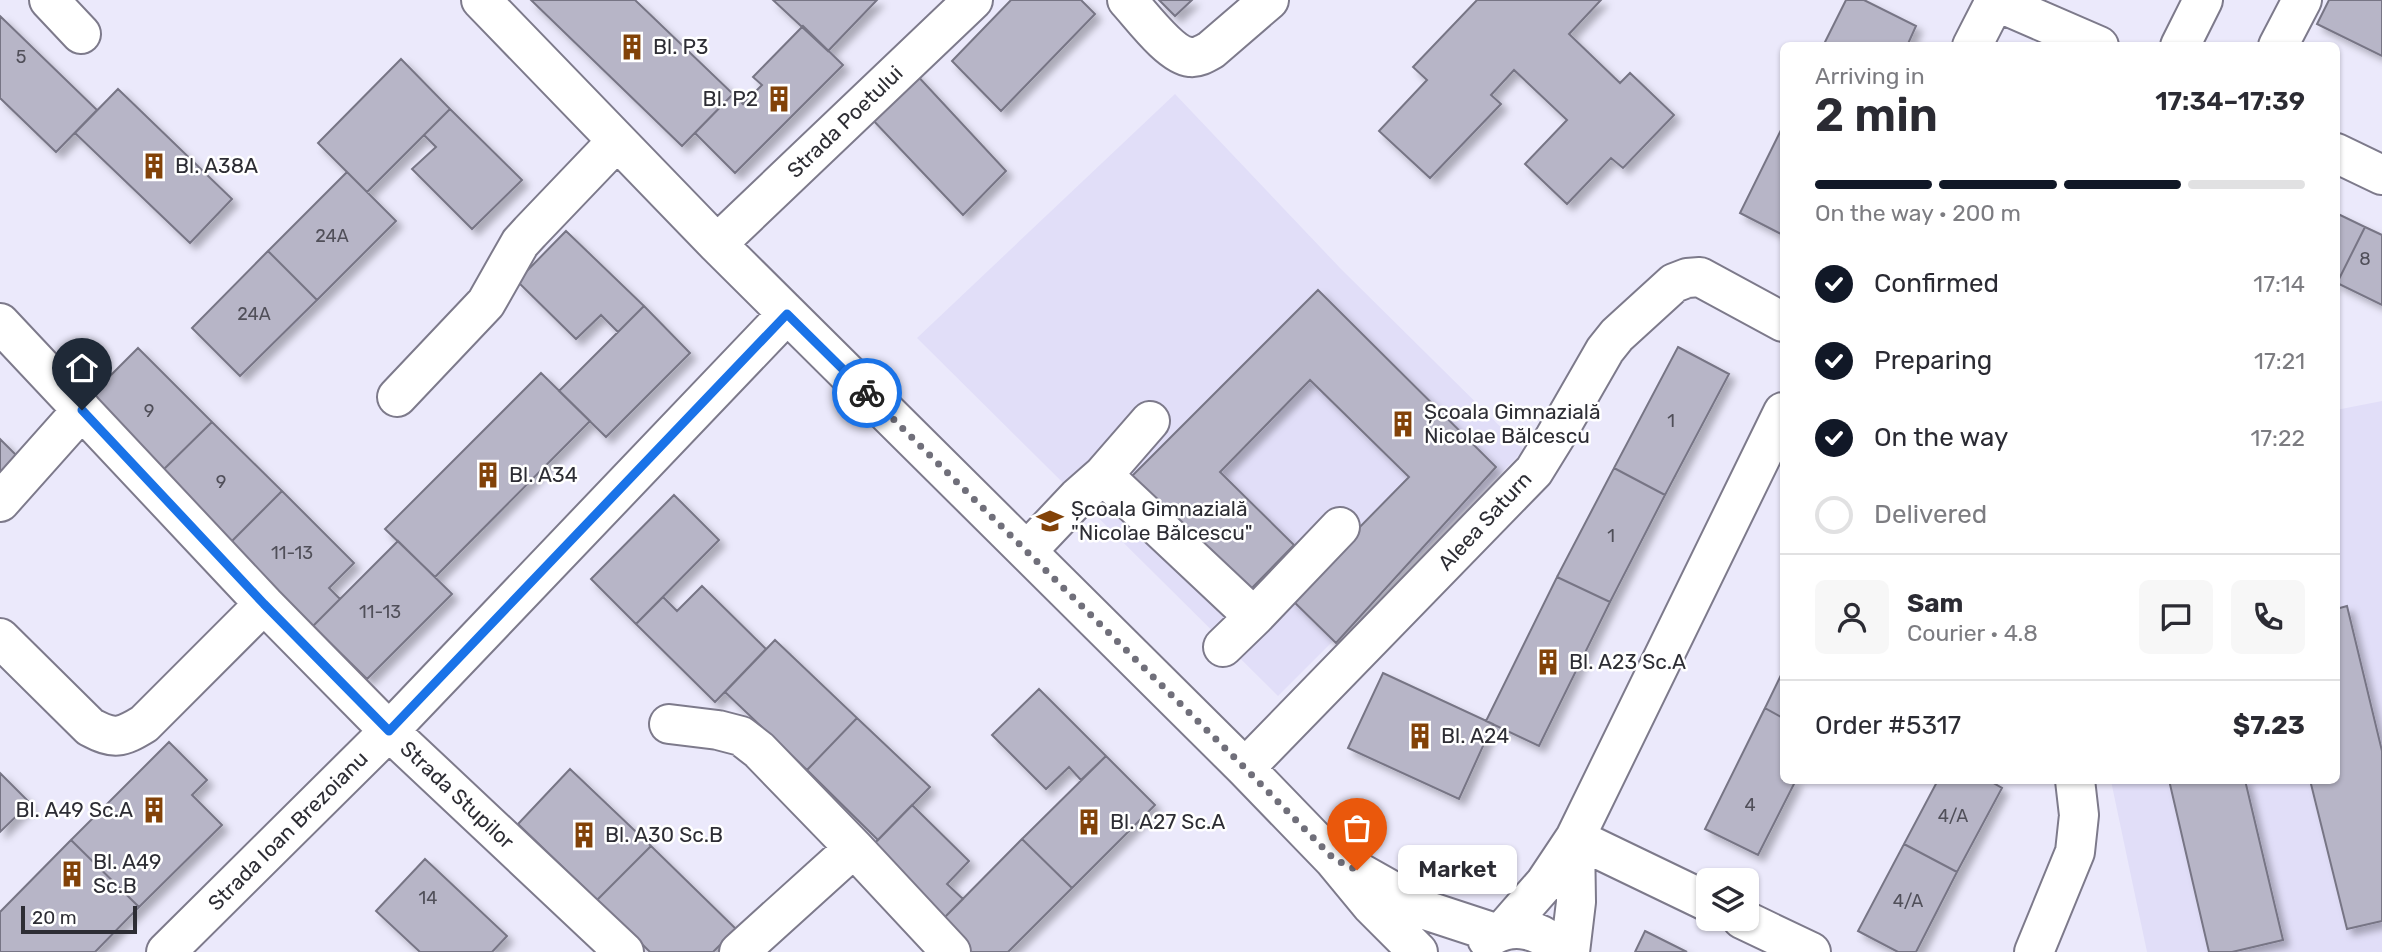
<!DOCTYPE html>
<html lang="en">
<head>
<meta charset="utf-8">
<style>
  :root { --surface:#fff; --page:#f7f7f7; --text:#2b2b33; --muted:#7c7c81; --line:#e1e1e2; --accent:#111827 }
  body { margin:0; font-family:Rubik,sans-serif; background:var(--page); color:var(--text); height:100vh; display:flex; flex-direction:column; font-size:26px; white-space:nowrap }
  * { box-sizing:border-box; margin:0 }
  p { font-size:23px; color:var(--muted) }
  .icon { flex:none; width:38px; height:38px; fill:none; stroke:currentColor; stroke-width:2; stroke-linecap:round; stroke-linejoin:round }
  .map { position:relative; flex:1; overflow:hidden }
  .drawer { position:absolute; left:1780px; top:42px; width:560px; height:742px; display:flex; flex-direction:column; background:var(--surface); border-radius:10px; box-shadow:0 2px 5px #0004 }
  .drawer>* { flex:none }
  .buttons { position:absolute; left:1696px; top:868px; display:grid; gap:14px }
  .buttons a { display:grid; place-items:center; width:63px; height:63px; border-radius:10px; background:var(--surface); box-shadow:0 2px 5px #0004; font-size:35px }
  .scale { position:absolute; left:21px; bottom:18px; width:116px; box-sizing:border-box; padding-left:7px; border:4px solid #2d2d34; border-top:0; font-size:19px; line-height:24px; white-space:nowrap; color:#2d2d34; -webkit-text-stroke:5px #fff; paint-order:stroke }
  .pin { position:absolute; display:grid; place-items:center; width:60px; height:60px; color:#fff; margin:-72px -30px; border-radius:50% 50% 50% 0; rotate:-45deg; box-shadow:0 0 7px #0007 }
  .pin .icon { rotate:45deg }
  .courier { position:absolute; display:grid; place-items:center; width:70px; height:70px; margin:-35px; border:5px solid #1a73e8; border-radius:50%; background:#fff; color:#222; box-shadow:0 2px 9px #0007 }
  .bubble { position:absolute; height:49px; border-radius:10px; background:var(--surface); box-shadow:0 2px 5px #0004; font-size:23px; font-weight:600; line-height:49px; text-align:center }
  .head em { font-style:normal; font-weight:600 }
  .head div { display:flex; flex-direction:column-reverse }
  .head { display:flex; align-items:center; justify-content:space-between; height:119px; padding:0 35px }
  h1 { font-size:46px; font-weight:600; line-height:52px }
  .bar { display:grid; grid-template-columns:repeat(4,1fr); gap:10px 7px; align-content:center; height:84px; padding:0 35px }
  .bar i { height:9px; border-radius:5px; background:var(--line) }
  .bar .current { background:var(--accent) }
  .bar p { grid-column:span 4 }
  .line { display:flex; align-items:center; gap:18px; padding:0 35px; border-top:2px solid var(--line) }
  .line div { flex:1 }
  .round { display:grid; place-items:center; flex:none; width:74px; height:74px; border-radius:10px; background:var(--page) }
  ol { padding:0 35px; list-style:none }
  li { display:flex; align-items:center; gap:21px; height:77px }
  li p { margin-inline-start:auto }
  li .icon { padding:7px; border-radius:50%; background:var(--accent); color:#fff; stroke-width:4 }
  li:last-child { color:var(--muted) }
  li i { width:38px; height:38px; border:4px solid var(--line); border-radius:50% }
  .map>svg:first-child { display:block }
  .built { fill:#e1def8 }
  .building { fill:#b7b5c7; stroke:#777585; stroke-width:2; filter:url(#shadow) }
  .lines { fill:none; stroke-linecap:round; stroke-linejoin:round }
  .minor-casing { stroke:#7d7a8b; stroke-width:42 }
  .minor { stroke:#fff; stroke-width:38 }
  .done { stroke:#706f7a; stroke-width:7; stroke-dasharray:0 12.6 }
  .route { stroke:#1a73e8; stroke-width:9 }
  .labels { text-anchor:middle; stroke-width:5; stroke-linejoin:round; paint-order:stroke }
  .number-label { font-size:18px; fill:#504f59 }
  .poi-label { font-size:21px; fill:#2d2d34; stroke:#fff; text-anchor:start }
  .street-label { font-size:21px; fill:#2d2d34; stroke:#fff }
</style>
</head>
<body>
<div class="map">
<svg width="2382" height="952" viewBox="0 0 2382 952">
  <defs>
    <filter id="shadow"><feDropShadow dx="6" dy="6" stdDeviation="3.5" flood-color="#0004"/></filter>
  </defs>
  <rect width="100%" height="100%" fill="#ebe9fb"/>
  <!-- built -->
  <path class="built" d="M1175,94L1341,269L1524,450L1278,696L917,338Z
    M2382,401V952H2147L2111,781L2336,780V410Z"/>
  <!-- building -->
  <path class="building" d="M531,0H635L733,94L682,146Z
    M773,0H877L828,51Z
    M1011,0H1081L1095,14L1001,111L952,61Z
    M1159,0H1192L1175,16Z
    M1477,0H1601L1569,34L1620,83L1630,73L1674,115L1623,168L1611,158L1567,204L1525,164L1567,120L1514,70L1491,95L1501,104L1430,178L1379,131L1427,80L1413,67Z
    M1846,0H1864L1916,26L1907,46H1823Z
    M2329,0H2382V56L2317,24Z
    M0,16L97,110L56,152L0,98Z
    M803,26L843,65L735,173L695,133L733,94L743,104L762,85L753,77Z
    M401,59L450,109L367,192L318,143Z
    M913,71L1006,171L963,215L870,117Z
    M118,89L232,199L190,243L75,133Z
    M450,109L522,180L472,229L412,169L436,147L424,135Z
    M1783,126V235L1740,213Z
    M347,172L396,221L317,300L268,251Z
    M2336,213L2365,227L2337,283H2336Z
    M2365,227L2382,235V305L2337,283Z
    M566,231L644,306L618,332L601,315L576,339L517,281Z
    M268,251L317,300L240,376L192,328Z
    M1318,290L1496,467L1336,643L1290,598L1409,477L1310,380L1220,472L1294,545L1248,592L1131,477Z
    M644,306L690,353L606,437L559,391Z
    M1678,347L1729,374L1665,495L1614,468Z
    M138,348L212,422L160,473L86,400Z
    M541,373L590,421L435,577L385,529Z
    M212,422L282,491L230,543L160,473Z
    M0,439L17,456L0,472Z
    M1614,468L1665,495L1610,602L1557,577Z
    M282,491L354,563L329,588L340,599L313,626L230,543Z
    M674,495L719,540L636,624L591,579Z
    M398,541L452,594L367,679L313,626Z
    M1557,577L1610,602L1539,746L1486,721Z
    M702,586L766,649L715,702L636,624L663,597L677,611Z
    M2347,606L2382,751V921L2347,929L2310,780H2336V609Z
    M775,640L857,718L807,770L725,692Z
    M1783,671V718L1765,708Z
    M1383,673L1493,724L1459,799L1348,748Z
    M1039,689L1106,756L1081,780L1069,767L1046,789L992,735Z
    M1765,708L1783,718V780H1796L1758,855L1705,829Z
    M857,718L930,787L878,840L807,770Z
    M169,742L207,780L192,795L222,825L139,907L71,840Z
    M1106,756L1155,805L1072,888L1022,839Z
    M570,769L651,846L597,900L518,824Z
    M0,773L30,803L0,832Z
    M1938,780H1988L2002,788L1957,872L1904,844Z
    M2169,780H2245L2283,940L2232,952H2209Z
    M912,805L969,861L947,884L963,899L940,922L867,851Z
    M1022,839L1072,888L1008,952H971L940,922Z
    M71,840L139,907L95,952H0V912Z
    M1904,844L1957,872L1916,952H1898L1858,931Z
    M651,846L736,929L713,952H650L597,900Z
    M425,859L507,936L492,952H420L376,911Z
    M1645,931L1687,952H1635Z"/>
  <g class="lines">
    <!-- minor casing -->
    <g class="minor-casing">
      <path id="minor" d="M49,0L81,34
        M481,0L717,244L1245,768L1333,859L1371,905L1418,952
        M1127,0C1141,15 1170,55 1190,57C1197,58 1204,54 1211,50L1269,0
        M1993,0L2099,46
        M1972,46L1995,1
        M2180,46L2203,0
        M2278,46L2302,0
        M2336,153L2382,175
        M717,244L973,0
        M0,323L264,604L389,731L624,952
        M397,397L486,303L520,243L530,232L617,141
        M1103,475L1254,617L1340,527
        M0,502L82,410
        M1027,551L1078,497L1103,475L1150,421
        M0,638L90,727C114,740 121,738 144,724L264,604
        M1223,647L1254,617
        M669,724L718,730L741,736L759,750L854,848
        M1245,768L1534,471L1555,437L1605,350L1617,335L1674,283L1687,278L1700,277L1783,322
        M1357,871L1428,911L1495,933
        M1742,919L1811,952
        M1503,931L1545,883L1575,838L1783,412
        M1487,939C1512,921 1543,929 1561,952
        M166,952L389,731L787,314
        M739,952L854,848L951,952
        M1570,952L1576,902L1575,838L1708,902
        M2034,952L2075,852L2079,815L2075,780"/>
    </g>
    <!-- minor -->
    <use href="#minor" class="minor"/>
  </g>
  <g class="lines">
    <!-- done -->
    <path class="done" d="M867,393L1245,768L1334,859L1357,870"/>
    <!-- route -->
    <path class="route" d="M82,410L264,604L389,731L787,314L867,393"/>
  </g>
  <!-- icons -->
  <defs>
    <g id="building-bare" transform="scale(2.1)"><path d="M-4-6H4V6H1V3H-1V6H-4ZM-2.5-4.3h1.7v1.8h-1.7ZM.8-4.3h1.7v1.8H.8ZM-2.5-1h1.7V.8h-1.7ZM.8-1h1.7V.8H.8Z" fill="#824208" stroke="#fff" stroke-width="2.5" paint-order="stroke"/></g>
    <g id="school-bare" transform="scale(2.1)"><path d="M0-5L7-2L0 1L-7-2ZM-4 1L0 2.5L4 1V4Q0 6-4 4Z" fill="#824208" stroke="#fff" stroke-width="2.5" paint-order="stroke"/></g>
  </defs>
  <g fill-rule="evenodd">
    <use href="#building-bare" x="632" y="47"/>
    <use href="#building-bare" x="779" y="99"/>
    <use href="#building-bare" x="154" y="166"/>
    <use href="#building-bare" x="1403" y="424"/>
    <use href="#building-bare" x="488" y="475"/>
    <use href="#school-bare" x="1050" y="521"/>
    <use href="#building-bare" x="1548" y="662"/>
    <use href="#building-bare" x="1420" y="736"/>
    <use href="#building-bare" x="154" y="810"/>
    <use href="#building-bare" x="1089" y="822"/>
    <use href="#building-bare" x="584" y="835"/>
    <use href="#building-bare" x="72" y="874"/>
  </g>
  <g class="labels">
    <!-- number labels -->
    <g class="number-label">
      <text x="21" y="63">5</text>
      <text x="332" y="242">24A</text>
      <text x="2365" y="265">8</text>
      <text x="254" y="320">24A</text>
      <text x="149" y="417">9</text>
      <text x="1671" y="427">1</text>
      <text x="221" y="488">9</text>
      <text x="1611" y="542">1</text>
      <text x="292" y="559">11-13</text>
      <text x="380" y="618">11-13</text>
      <text x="1750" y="811">4</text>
      <text x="1953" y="822">4/A</text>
      <text x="428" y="904">14</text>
      <text x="1908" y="907">4/A</text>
    </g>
    <!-- poi labels -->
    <g class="poi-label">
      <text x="653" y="54">Bl. P3</text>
      <text x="758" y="106" text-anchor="end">Bl. P2</text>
      <text x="175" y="173">Bl. A38A</text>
      <text x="1424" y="419">Școala Gimnazială<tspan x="1424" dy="24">Nicolae Bălcescu</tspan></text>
      <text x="509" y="482">Bl. A34</text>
      <text x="1071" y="516">Școala Gimnazială<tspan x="1071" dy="24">"Nicolae Bălcescu"</tspan></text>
      <text x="1569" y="669">Bl. A23 Sc.A</text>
      <text x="1441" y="743">Bl. A24</text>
      <text x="133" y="817" text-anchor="end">Bl. A49 Sc.A</text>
      <text x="1110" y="829">Bl. A27 Sc.A</text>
      <text x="605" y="842">Bl. A30 Sc.B</text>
      <text x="93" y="869">Bl. A49<tspan x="93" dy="24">Sc.B</tspan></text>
    </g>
    <!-- street labels -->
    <g class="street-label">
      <text transform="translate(845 122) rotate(-44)" y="7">Strada Poetului</text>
      <text transform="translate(1485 521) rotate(-47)" y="7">Aleea Saturn</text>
      <text transform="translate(457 795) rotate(43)" y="7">Strada Stupilor</text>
      <text transform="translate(288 831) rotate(-45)" y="7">Strada Ioan Brezoianu</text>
    </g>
  </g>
</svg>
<div class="buttons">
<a><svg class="icon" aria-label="layers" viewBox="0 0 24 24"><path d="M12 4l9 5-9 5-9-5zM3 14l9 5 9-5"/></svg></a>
</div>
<div class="scale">20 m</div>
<div class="pin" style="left:1357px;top:870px;background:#ea580c"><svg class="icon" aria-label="bag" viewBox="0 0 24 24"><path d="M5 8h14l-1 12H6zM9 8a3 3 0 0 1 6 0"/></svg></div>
<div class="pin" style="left:82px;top:410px;background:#1f2937"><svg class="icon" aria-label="home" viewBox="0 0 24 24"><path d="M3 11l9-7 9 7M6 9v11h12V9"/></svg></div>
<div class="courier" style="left:867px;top:393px"><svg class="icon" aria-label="bike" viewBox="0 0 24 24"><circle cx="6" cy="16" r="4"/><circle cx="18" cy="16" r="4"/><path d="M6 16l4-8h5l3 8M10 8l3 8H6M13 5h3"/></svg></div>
<div class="bubble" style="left:1398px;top:845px;width:119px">Market</div>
<section class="drawer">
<div class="head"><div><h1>2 min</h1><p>Arriving in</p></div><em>17:34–17:39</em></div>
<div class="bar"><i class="current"></i><i class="current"></i><i class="current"></i><i></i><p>On the way · 200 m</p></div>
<ol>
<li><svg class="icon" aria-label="check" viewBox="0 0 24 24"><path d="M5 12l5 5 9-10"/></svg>Confirmed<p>17:14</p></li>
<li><svg class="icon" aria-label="check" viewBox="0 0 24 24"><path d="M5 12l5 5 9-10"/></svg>Preparing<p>17:21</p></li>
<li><svg class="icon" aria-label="check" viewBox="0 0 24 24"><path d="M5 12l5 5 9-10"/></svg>On the way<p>17:22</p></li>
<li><i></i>Delivered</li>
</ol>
<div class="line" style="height:126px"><a class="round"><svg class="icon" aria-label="person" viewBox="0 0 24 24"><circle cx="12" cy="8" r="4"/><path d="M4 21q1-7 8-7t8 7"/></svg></a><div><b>Sam</b><p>Courier · 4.8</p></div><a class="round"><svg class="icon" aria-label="chat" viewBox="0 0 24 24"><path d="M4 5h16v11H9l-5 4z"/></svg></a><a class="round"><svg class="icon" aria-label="phone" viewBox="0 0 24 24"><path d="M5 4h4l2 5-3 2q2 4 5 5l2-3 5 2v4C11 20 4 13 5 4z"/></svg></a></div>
<div class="line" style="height:91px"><div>Order #5317</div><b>$7.23</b></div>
</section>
</div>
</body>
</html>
